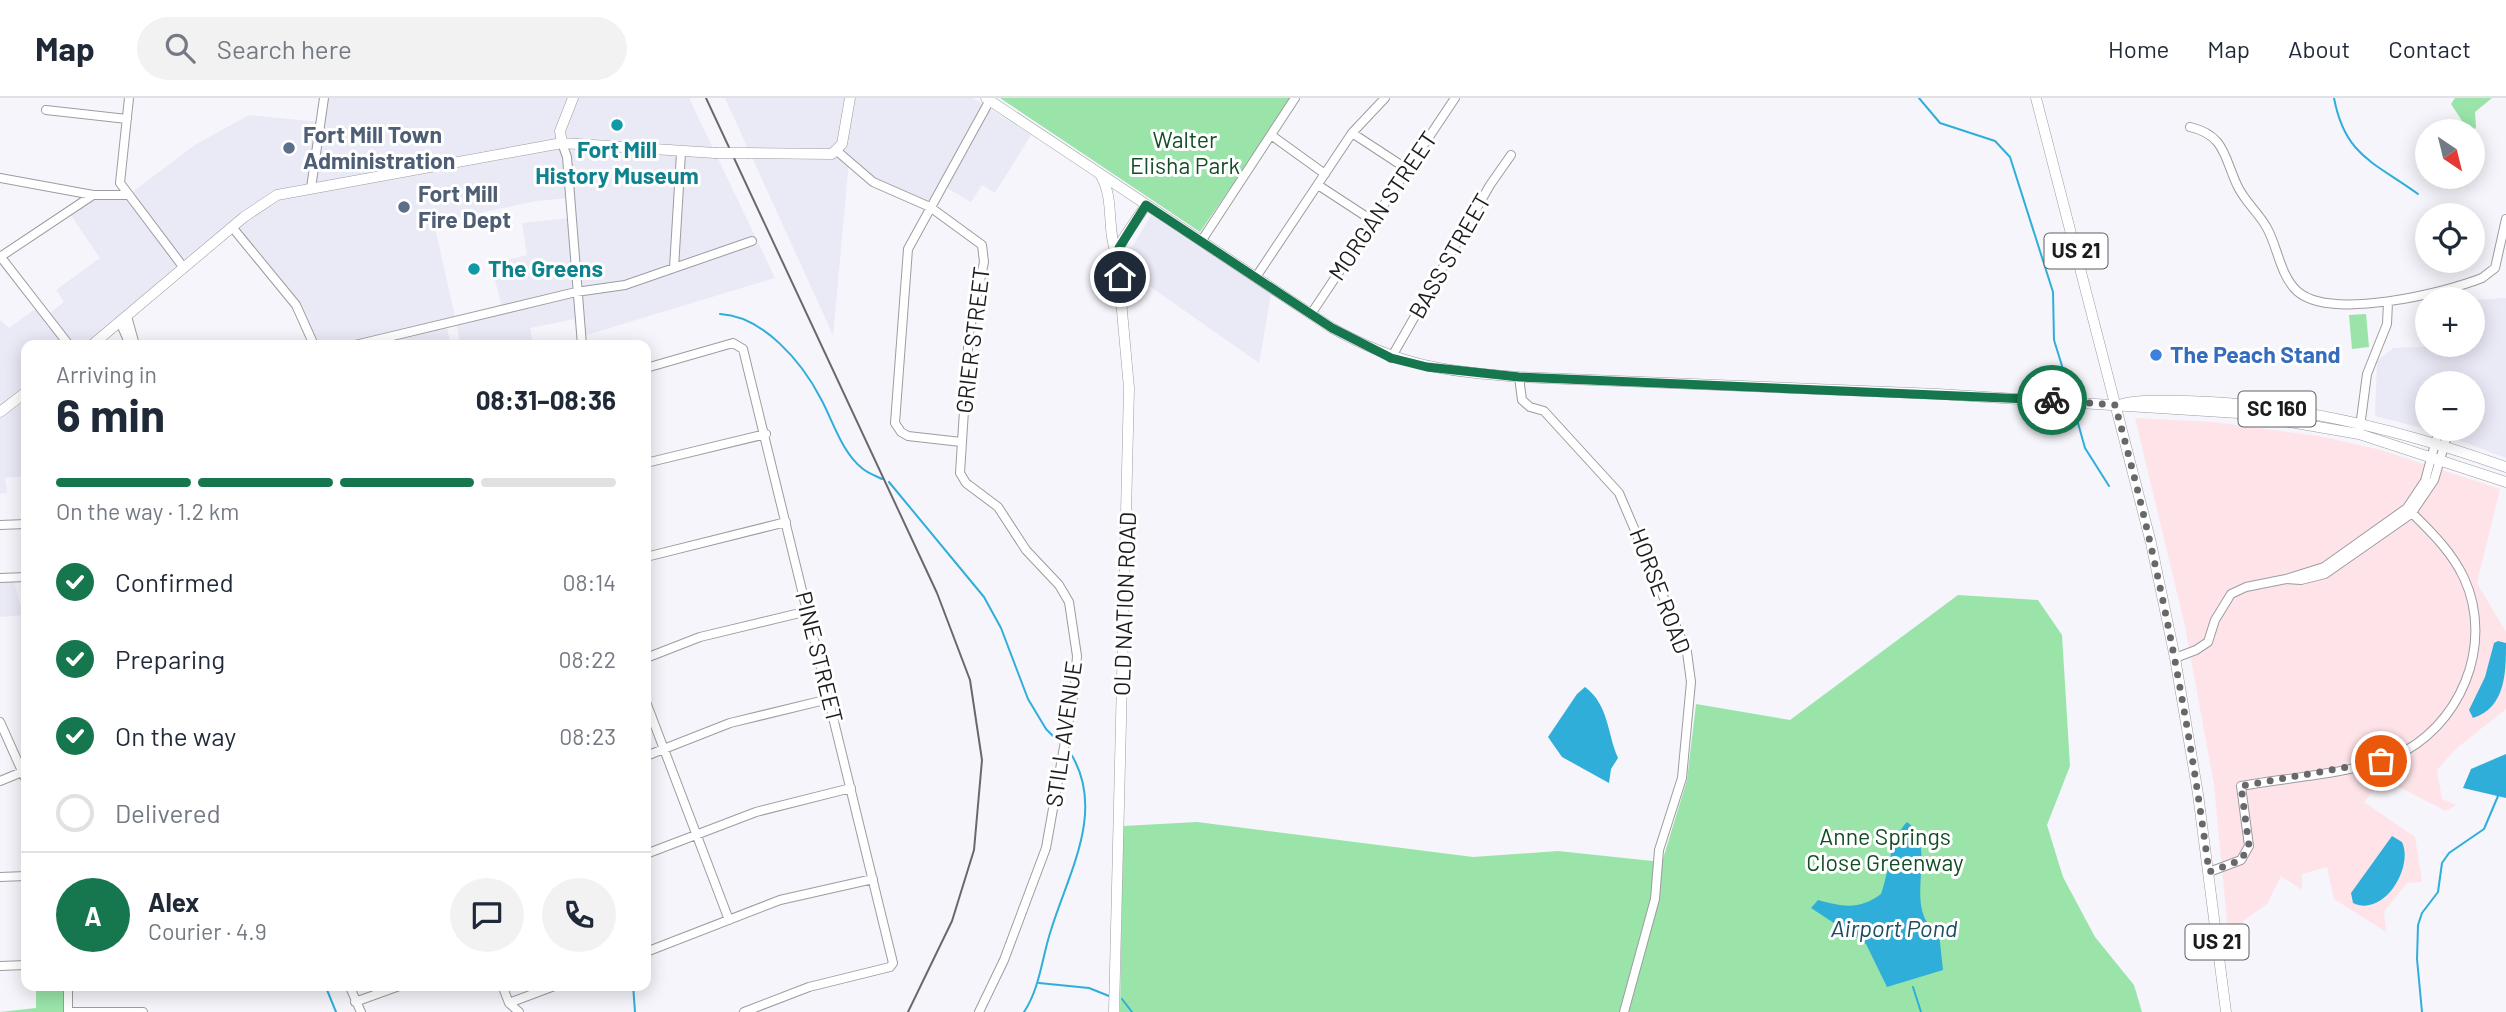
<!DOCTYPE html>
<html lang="en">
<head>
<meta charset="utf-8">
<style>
  :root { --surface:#fff; --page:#f2f2f3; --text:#1f2937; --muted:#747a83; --line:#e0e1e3; --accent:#16764d }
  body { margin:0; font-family:Barlow,sans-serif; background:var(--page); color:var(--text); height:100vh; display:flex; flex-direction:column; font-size:26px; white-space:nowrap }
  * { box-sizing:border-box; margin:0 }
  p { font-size:23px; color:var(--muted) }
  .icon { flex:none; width:38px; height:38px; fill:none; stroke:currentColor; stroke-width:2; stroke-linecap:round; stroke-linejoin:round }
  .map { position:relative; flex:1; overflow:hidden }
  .sheet { position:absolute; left:21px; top:242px; width:630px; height:651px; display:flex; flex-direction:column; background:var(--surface); border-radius:14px; box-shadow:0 4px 18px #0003 }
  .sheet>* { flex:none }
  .needle { width:46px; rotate:145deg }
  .tools { position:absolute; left:2415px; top:21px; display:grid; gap:14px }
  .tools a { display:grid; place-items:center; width:70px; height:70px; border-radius:50%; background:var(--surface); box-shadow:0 4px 18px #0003; font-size:35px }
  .pin { position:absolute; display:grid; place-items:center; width:60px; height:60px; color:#fff; margin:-30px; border:4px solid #fff; border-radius:50%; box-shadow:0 2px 7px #0007 }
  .courier { position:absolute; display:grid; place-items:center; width:70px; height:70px; margin:-35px; border:5px solid #16764d; border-radius:50%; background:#fff; color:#222; box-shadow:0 2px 9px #0007 }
  .overview em { font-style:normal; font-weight:700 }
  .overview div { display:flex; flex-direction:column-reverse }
  .overview { display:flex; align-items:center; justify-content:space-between; height:119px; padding:0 35px }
  h1 { font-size:46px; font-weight:700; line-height:52px }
  .bar { display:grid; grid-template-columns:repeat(4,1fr); gap:10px 7px; align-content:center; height:84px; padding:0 35px }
  .bar i { height:9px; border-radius:5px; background:var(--line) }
  .bar .active { background:var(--accent) }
  .bar p { grid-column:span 4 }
  .line { display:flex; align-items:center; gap:18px; padding:0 35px; border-top:2px solid var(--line) }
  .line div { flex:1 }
  .round { display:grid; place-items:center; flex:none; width:74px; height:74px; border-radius:37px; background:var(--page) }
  ol { padding:0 35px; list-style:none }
  li { display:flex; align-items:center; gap:21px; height:77px }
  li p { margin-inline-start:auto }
  li .icon { padding:7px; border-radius:50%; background:var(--accent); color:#fff; stroke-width:4 }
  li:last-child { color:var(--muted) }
  li i { width:38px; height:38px; border:4px solid var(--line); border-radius:50% }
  header { display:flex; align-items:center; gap:42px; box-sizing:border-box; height:98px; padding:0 35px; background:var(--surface); border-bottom:2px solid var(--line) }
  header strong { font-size:33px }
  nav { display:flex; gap:38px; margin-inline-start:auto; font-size:24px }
  .search { width:490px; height:63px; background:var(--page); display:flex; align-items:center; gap:18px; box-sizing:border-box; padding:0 24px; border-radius:38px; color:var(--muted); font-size:26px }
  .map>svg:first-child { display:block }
  .built { fill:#eae9f6; fill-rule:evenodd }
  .medical { fill:#fee4e9 }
  .green { fill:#9ae4a9 }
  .water { fill:#30aeda }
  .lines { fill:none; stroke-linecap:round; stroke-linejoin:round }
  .stream { stroke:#30aeda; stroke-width:2 }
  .minor-casing { stroke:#9c9ca1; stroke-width:10 }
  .major-casing { stroke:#9c9ca1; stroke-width:11 }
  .minor { stroke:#fff; stroke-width:8 }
  .major { stroke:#fff; stroke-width:10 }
  .rail { stroke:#69696c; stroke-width:2 }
  .major-bridge-casing { stroke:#9c9ca1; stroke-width:11; stroke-linecap:butt }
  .major-bridge { stroke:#fff; stroke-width:10 }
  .done { stroke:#68686b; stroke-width:7; stroke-dasharray:0 12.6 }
  .route { stroke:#16764d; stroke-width:9 }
  .culture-dot { fill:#0f9aa8; stroke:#fff; stroke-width:2.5 }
  .service-dot { fill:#5c6f8a; stroke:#fff; stroke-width:2.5 }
  .shop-dot { fill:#3f7fe0; stroke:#fff; stroke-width:2.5 }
  .labels { text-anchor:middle; stroke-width:6; stroke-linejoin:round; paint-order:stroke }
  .shield { fill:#fff; stroke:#606062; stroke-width:2 }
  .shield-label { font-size:21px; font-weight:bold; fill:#1c1c1e }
  .service-label { font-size:23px; font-weight:bold; fill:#4e5e75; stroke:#fff; text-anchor:start }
  .park-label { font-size:23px; fill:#114e25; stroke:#fff }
  .culture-label { font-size:23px; font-weight:bold; fill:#0d838f; stroke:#fff }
  .street-label { font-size:23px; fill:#1c1c1e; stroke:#fff }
  .shop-label { font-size:23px; font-weight:bold; fill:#366cbe; stroke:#fff; text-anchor:start }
  .water-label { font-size:24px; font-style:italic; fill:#1c4d60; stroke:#fff }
</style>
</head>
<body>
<header>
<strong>Map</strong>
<div class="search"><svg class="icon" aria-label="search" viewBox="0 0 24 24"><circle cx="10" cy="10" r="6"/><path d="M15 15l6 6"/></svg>Search here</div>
<nav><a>Home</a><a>Map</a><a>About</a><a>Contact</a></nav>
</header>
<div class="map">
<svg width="2506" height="914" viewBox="0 0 2506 914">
  <rect width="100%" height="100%" fill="#f5f5fb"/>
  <!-- built -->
  <path class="built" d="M324,0H689L775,180L583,238L580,220L530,230L533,247H461L455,221L502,210L491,166L527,157L522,125L570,120L569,100L536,103L434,125L455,219L445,222L451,247H312L295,208L233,131L267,104L310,90L286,93L255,108L89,247H26V378L5,380L7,395L0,396V222L9,230L38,209L46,218L64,204L56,192L100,160L68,113L89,98H127L195,47L249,17L320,24Z
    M725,0H973L1031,37L995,95L982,87L971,104L942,87L929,107L885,88L849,63L833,237Z
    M1151,117L1271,196L1259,265L1121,168Z
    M2506,200V360L2434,333L2375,318L2377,263L2393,250L2473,247V217L2476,202ZM2427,285H2473V331H2427Z
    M0,479L14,483L23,517L0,519Z"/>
  <!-- medical -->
  <path class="medical" d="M2135,320L2213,324L2319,338L2381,352L2500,391L2477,485L2506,534V611L2457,650L2437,672L2442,701L2456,707L2446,713L2383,681L2364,704L2415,739L2422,784L2407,785L2384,814L2386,834L2334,801L2327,769L2302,776V792L2281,778L2267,806L2243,823L2230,854L2214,687L2185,528Z"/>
  <!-- green -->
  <path class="green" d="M1000,0H1292L1200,134Z
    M2455,0H2492L2475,14L2476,29L2473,33L2466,29L2451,6Z
    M2366,216L2369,249L2352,251L2349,217Z
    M1958,497L2038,502L2062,537L2070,668L2047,727L2063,779L2095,839L2134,887L2142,914H1120L1123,728L1197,724L1473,759L1558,753L1662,764L1687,682L1696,606L1790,622Z
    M36,887H65V914H0L36,910Z"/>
  <!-- water -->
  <path class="water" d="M2498,543L2506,545C2506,573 2506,610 2473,620L2469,612L2485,579L2494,545Z
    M1585,589C1609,607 1607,635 1618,660L1611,671L1609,685L1562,659L1548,639L1577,596Z
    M2506,656V700L2463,690L2471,671Z
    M1907,724C1941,747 1899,813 1939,835L1943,872L1887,889L1866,846L1811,810L1818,802C1844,809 1859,812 1881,796C1890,772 1889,742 1907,724Z
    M2392,738L2402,744C2414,769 2384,820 2353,805L2351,795Z"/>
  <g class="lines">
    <!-- stream -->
    <path class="stream" d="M1919,0L1940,25L1995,43L2010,59L2053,194L2054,242L2067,284
      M2334,0C2345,58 2374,64 2418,96
      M720,216C763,218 802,264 821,301C833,323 842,355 863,371C868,375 876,378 882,381
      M2076,318L2085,350L2109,388
      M889,384L984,499L1001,530L1028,601L1046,631L1057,642
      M1039,885L1089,890L1109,898
      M325,887L336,914
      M633,887L635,914
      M1913,889L1921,914
      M1122,901L1132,914
      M1024,914C1040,890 1042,859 1051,832C1068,776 1106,713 1071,656
      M2422,914L2417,861L2418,827L2422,815L2438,794L2442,765L2449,755L2484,731L2498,698"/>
    <!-- minor casing -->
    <g class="minor-casing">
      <path id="minor" d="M129,0L120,85L184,170
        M46,12L127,21
        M2190,29C2225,37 2224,59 2237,87C2244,103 2259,115 2267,130C2278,150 2280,177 2297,193C2330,223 2444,195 2482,180L2495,170L2506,121
        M1352,35L1407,71
        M1271,37L1325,76
        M562,45L567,59L582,247
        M837,53L873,84L930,109L982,147L984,164L969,235L960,375L966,385L998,409L1026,452L1059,487L1069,504L1077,558L1075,587L1046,750L1004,862L979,914
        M0,80L93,97H129
        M1318,87L1373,123
        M311,90L324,0
        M232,129L296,207L314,247
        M1202,142L1295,0
        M0,158L69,247
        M0,159L93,97
        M674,170L681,55
        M1256,179L1352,35L1385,0
        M1311,216L1455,0
        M127,218L135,247
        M120,224L130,247
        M355,247L576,194L625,187L752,143
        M1391,260L1490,87L1511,57
        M646,270L733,245L743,251L893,865L890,869L809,889L744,914
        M1519,279L1522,302L1530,309L1544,313L1619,395L1687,554L1691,584L1682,680L1659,752L1655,801L1624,914
        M2360,329L2367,276L2387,226L2388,204
        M961,344L908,338L901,334L895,325L908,151L991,0
        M646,365L766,336
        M0,427L26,426
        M646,459L786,424
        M0,480L26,479
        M2286,481L2301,482L2325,476L2411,416L2434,382L2449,331
        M646,560L700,539L808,513
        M2175,560L2196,552L2208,544L2215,522L2231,496L2246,489L2286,481L2324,469L2407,410L2425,383L2439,331
        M646,604L729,822
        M0,624L26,682
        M646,658L730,625L829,601
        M0,683L22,674
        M646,756L756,714L851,690
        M2209,774L2241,762L2249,748L2241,688C2285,680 2354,675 2393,659C2460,630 2495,547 2464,480C2451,452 2428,431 2407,410
        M0,779L26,778
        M646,854L780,802L873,781
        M0,868L26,867
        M349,887L361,914
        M502,887L509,905L519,914
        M355,904L402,887
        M509,905L557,887
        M68,914H143
        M68,914V887"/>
    </g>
    <!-- major casing -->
    <g class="major-casing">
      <path id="major" d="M986,0L1332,230C1400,268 1443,273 1519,279L1938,296L2238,315L2359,336L2506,384
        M2036,0L2151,445L2175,560L2198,696L2226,914
        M562,45L560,33L573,0
        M748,55L832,56L842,46L850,0
        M1101,78C1115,102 1106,132 1117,158
        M92,247L244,119L277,97L562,45L715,55
        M2122,306C2143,301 2165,303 2187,303C2295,305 2404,333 2506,369
        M0,314L26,294
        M1114,914L1129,290L1117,158L1123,141L1146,107"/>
    </g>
    <!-- minor -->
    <use href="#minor" class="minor"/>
    <!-- major -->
    <use href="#major" class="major"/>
    <!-- rail -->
    <path class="rail" d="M706,0L937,495L970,582L982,662L974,752L952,823L908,914"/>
    <!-- major-bridge casing -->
    <g class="major-bridge-casing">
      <path id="major-bridge" d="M715,55H748"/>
    </g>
    <!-- major-bridge -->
    <use href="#major-bridge" class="major-bridge"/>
  </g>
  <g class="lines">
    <!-- done -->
    <path class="done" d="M2052,302L2115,307C2158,460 2188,616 2209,774L2241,762L2249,748L2241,688L2381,663"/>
    <!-- route -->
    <path class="route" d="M1120,179L1119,150L1146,107L1332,230L1391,260L1427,269L1519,279L2052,302"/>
  </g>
  <!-- markers -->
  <g class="culture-dot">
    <circle cx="617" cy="27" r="7"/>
    <circle cx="474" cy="171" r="7"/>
  </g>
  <g class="service-dot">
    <circle cx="289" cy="50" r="7"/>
    <circle cx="404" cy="109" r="7"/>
  </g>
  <circle class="shop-dot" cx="2156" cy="257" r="7"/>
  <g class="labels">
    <!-- shield labels -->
    <g class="shield">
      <rect x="2044.5" y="135.5" width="63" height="35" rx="5"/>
      <rect x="2238.5" y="293.5" width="77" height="35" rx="5"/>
      <rect x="2185.5" y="826.5" width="63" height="35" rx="5"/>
    </g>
    <g class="shield-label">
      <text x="2076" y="160">US 21</text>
      <text x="2277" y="318">SC 160</text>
      <text x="2217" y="851">US 21</text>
    </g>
    <!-- service labels -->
    <g class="service-label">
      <text x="303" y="45">Fort Mill Town<tspan x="303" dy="26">Administration</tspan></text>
      <text x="418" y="104">Fort Mill<tspan x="418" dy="26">Fire Dept</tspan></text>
    </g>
    <!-- park labels -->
    <g class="park-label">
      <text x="1185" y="50">Walter<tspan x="1185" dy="26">Elisha Park</tspan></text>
      <text x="1885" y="747">Anne Springs<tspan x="1885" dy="26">Close Greenway</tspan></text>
    </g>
    <!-- culture labels -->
    <g class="culture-label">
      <text x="617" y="60">Fort Mill<tspan x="617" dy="26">History Museum</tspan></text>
      <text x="488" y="179" text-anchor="start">The Greens</text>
    </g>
    <!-- street labels -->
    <g class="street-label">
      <text transform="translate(1383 108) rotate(-56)" y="8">MORGAN STREET</text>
      <text transform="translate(1450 158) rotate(-60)" y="8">BASS STREET</text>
      <text transform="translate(973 242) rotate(-83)" y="8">GRIER STREET</text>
      <text transform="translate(1660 493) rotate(69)" y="8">HORSE ROAD</text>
      <text transform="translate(1125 506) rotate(-88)" y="8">OLD NATION ROAD</text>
      <text transform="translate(819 559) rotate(76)" y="8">PINE STREET</text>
      <text transform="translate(1064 636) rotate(-82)" y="8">STILL AVENUE</text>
    </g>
    <!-- shop labels -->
    <g class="shop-label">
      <text x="2170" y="265">The Peach Stand</text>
    </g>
    <!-- water labels -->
    <g class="water-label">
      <text x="1894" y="839">Airport Pond</text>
    </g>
  </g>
</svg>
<div class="tools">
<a><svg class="needle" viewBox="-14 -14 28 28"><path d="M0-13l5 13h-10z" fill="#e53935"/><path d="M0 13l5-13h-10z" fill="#747a83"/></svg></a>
<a><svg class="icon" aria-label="locate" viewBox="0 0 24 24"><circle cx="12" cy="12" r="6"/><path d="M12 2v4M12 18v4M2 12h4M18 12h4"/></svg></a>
<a>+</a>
<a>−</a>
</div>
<div class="pin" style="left:2381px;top:663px;background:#ea580c"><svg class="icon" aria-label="bag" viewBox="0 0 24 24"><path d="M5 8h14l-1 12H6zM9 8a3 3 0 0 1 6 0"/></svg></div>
<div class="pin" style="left:1120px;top:179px;background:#1f2937"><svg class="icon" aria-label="home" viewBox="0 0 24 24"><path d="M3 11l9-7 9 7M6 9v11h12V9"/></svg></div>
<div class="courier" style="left:2052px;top:302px"><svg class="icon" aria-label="bike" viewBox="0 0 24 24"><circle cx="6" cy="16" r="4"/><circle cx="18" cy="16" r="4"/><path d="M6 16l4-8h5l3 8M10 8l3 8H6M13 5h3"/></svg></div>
<section class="sheet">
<div class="overview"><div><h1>6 min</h1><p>Arriving in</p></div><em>08:31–08:36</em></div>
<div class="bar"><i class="active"></i><i class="active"></i><i class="active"></i><i></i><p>On the way · 1.2 km</p></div>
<ol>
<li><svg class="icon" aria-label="check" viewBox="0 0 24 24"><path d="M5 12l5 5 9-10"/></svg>Confirmed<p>08:14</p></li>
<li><svg class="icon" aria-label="check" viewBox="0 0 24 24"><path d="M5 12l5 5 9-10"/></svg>Preparing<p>08:22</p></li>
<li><svg class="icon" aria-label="check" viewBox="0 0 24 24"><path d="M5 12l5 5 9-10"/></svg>On the way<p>08:23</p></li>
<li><i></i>Delivered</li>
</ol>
<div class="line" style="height:126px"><b class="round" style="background:var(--accent);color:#fff">A</b><div><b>Alex</b><p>Courier · 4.9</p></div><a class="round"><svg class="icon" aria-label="chat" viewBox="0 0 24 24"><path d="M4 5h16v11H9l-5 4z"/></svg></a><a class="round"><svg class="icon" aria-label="phone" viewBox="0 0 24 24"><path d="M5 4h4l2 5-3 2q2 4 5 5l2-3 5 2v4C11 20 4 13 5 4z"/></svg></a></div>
</section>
</div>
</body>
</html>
